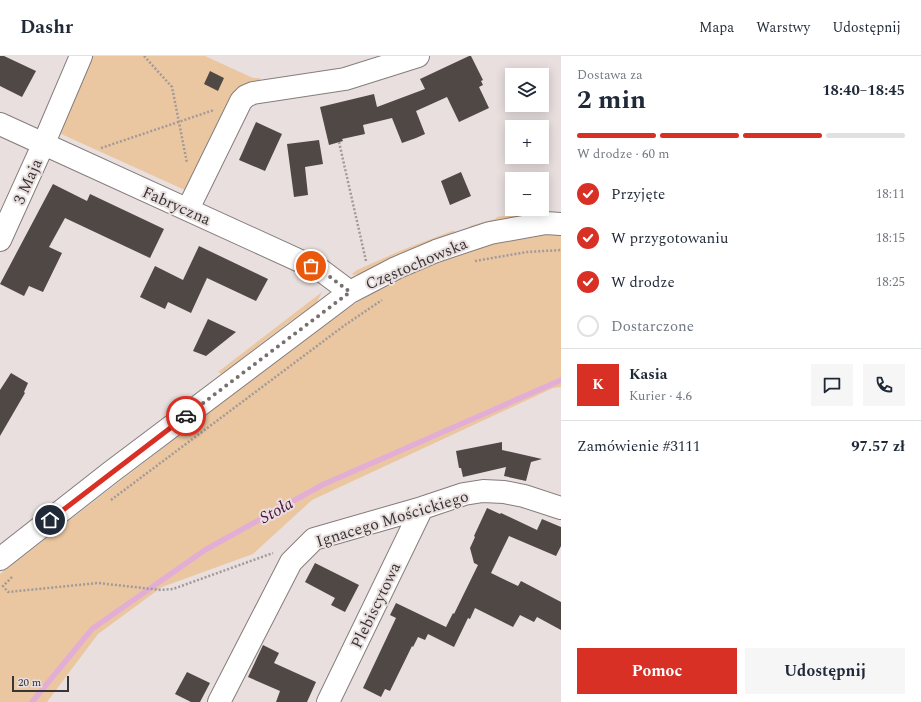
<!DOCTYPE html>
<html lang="pl">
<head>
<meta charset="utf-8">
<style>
  :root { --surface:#fff; --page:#f6f6f7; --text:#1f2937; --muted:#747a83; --line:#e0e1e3; --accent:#d93025 }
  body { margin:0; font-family:Spectral,serif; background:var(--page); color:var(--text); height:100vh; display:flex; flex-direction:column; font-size:15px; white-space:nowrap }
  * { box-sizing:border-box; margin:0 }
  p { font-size:13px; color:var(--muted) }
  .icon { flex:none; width:22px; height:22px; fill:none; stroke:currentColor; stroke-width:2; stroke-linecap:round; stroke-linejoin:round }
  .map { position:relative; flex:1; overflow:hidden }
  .drawer { display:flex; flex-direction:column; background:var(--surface); width:360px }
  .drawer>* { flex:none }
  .buttons { position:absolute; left:505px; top:12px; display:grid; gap:8px }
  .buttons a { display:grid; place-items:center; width:44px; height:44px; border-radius:0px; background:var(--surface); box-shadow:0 2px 10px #0003; font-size:20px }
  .scale { position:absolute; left:12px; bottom:10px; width:57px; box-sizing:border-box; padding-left:4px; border:2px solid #393535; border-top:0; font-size:11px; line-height:14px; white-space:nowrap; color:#393535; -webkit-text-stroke:3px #e8dfde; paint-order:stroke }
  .pin { position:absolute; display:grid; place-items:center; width:34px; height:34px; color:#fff; margin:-17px; border:2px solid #fff; border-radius:50%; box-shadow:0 1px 4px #0007 }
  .courier { position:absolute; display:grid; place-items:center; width:40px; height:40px; margin:-20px; border:3px solid #d93025; border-radius:50%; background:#fff; color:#222; box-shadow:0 1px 5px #0007 }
  .headline em { font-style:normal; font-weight:700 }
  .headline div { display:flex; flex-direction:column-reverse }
  .headline { display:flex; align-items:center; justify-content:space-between; height:68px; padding:0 16px }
  h1 { font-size:26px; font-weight:700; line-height:30px }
  .bar { display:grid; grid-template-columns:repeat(4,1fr); gap:6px 4px; align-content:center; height:48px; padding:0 16px }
  .bar i { height:5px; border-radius:3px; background:var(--line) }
  .bar .current { background:var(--accent) }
  .bar p { grid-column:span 4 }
  .line { display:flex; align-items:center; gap:10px; padding:0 16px; border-top:1px solid var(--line) }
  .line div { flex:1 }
  .round { display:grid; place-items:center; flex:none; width:42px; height:42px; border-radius:0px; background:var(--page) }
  ol { padding:0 16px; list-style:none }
  li { display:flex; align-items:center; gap:12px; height:44px }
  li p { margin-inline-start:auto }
  li .icon { padding:4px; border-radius:50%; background:var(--accent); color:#fff; stroke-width:4 }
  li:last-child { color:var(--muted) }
  li i { width:22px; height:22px; border:2px solid var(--line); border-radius:50% }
  .primary-button { display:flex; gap:8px; margin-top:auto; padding:8px 16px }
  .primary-button a { flex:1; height:46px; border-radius:0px; background:var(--accent); color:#fff; font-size:16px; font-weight:700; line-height:46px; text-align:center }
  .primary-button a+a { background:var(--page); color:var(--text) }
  header { display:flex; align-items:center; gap:24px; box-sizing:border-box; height:56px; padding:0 20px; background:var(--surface); border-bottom:1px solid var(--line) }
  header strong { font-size:19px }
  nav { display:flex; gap:22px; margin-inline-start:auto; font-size:14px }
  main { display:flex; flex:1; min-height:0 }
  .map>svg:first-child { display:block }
  .green { fill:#ebc7a1 }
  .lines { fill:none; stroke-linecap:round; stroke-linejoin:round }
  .stream { stroke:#e3aed5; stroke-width:5.5 }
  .building { fill:#4f4845 }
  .minor-casing { stroke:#857d7c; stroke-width:24 }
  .path { stroke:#a19a9a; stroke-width:2.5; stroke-dasharray:2 2; stroke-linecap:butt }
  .minor { stroke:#fff; stroke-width:22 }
  .done { stroke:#767070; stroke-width:4; stroke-dasharray:0 7.2 }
  .route { stroke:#d93025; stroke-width:5 }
  .labels { text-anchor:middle; stroke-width:4; stroke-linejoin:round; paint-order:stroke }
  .street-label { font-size:16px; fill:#393535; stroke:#e8dfde }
  .water-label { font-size:17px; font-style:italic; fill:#4d0f42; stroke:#e8dfde }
</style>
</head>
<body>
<header>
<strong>Dashr</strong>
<nav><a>Mapa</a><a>Warstwy</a><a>Udostępnij</a></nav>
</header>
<main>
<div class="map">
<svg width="561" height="646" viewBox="0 0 561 646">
  <rect width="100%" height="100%" fill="#e8dfde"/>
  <!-- green -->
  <path class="green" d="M91,0H205L253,22H260L261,26L234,40L227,47L187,135L59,77Z
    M539,155L541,157L471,174L469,172L470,170L495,163L497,161L520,156Z
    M452,175H455V178L366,217L353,219L352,218L357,214L402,194Z
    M545,178H561V331L553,332L312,444L253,498L162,531L98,578L47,646H0V518L324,267L390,226L464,194L508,184Z
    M322,236L316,248L288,267L222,318L218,316Z"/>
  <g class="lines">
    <!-- stream -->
    <path class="stream" d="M32,646L92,573L205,494L322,429L561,324"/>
  </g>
  <!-- building -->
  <path class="building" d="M0,0H4L36,15L22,41L0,30Z
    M469,0H471L483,24L481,25L483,29L479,31L489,52L459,66L447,41L416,55L425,78L416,82L402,87L392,62L363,69L365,78L342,83L343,85L329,89L320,51L374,38L377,51L425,33L420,23Z
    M210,15L224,22L218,35L204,28Z
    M256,66L282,78L265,115L239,104Z
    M319,84L323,108L305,111L308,139L294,141L287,88Z
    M461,116L471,140L450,149L441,125Z
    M53,128L87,145L90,138L164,173L150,202L65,162L49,191L62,197L43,236L29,230L24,240L0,228Z
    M199,190L268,223L256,245L207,222L191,257L168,246L165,253L140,241L155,210L183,224Z
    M208,263L236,276L206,300L193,295Z
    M11,317L28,327L24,336L25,337L0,380V334Z
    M502,386V394L542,403L531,406L526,425L504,420L506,411L463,421L461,412H459L456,395Z
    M487,452L500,458L501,457L537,474L542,463L561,471V490L556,500L509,480L491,517L518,530L521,525L561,546V574L537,561L534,566L520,559L513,571L475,552L470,563L468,562L454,591L428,578L425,584L418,581L413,591L412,590L390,635L385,633L381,641L363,632L396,562L390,559L396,547L446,571L453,557L454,558L478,509L474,507L470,492L475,481L474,480Z
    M315,507L359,529L345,556L331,549L335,542L305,526Z
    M263,589L279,597L274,607L316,626L307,646H276L280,635L248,621Z
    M187,616L210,627L200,646H191L175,638Z"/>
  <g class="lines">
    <!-- minor casing -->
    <g class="minor-casing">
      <path id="minor" d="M0,68L322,215L350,236
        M188,153L241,45L246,40L253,37L345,23L418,0
        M0,184L43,89L81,0
        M0,503L111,416L350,236L396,212L436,195L490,177L546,167L561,168
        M219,646L291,506L314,483L422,452L464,438L483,435L504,436L524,440L561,452
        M328,646L422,452"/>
    </g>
    <!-- path -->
    <path class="path" d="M144,0L172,31L187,107
      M339,86L366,205
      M101,92L214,54
      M475,205L527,196L561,194
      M111,444L345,269L382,244
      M12,521L3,530L8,536L98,527L161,534L173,533L273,497"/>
    <!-- minor -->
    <use href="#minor" class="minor"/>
  </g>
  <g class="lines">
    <!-- done -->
    <path class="done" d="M186,360L350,236L322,215L311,210"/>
    <!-- route -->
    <path class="route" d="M50,464L186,360"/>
  </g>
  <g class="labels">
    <!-- street labels -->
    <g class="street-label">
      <text transform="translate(27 125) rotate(-66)" y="6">3 Maja</text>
      <text transform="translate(177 149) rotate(24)" y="6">Fabryczna</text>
      <text transform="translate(416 207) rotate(-23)" y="6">Częstochowska</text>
      <text transform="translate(392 462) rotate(-17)" y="6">Ignacego Mościckiego</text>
      <text transform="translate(375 549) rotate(-64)" y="6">Plebiscytowa</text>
    </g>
    <!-- water labels -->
    <g class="water-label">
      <text transform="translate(276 454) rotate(-29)" y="6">Stoła</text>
    </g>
  </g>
</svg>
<div class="buttons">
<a><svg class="icon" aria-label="layers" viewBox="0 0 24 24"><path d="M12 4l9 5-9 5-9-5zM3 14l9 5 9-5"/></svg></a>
<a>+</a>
<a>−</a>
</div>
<div class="scale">20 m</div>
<div class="pin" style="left:311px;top:210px;background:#ea580c"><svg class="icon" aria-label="bag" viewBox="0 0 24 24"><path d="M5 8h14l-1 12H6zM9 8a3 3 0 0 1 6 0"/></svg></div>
<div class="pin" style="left:50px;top:464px;background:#1f2937"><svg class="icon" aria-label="home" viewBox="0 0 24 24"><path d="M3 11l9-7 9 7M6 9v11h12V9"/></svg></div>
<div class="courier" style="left:186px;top:360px"><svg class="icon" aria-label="car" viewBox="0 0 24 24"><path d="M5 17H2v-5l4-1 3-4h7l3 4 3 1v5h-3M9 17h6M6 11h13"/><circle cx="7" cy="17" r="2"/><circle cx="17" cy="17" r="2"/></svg></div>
</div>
<section class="drawer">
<div class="headline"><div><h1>2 min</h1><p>Dostawa za</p></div><em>18:40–18:45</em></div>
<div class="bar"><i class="current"></i><i class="current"></i><i class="current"></i><i></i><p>W drodze · 60 m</p></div>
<ol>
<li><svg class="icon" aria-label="check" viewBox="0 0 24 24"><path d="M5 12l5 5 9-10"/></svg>Przyjęte<p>18:11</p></li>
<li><svg class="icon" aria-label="check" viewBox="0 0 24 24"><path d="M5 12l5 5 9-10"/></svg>W przygotowaniu<p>18:15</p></li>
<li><svg class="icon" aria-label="check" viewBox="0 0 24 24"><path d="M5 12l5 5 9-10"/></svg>W drodze<p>18:25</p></li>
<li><i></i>Dostarczone</li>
</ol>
<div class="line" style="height:72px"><b class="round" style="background:var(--accent);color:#fff">K</b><div><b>Kasia</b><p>Kurier · 4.6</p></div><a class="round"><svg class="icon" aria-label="chat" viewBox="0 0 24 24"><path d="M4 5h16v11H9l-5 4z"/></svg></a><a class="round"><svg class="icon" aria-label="phone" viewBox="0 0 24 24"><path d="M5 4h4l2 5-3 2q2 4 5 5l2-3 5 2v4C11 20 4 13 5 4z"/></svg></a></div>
<div class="line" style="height:52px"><div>Zamówienie #3111</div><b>97.57 zł</b></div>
<div class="primary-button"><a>Pomoc</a><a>Udostępnij</a></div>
</section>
</main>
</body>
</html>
